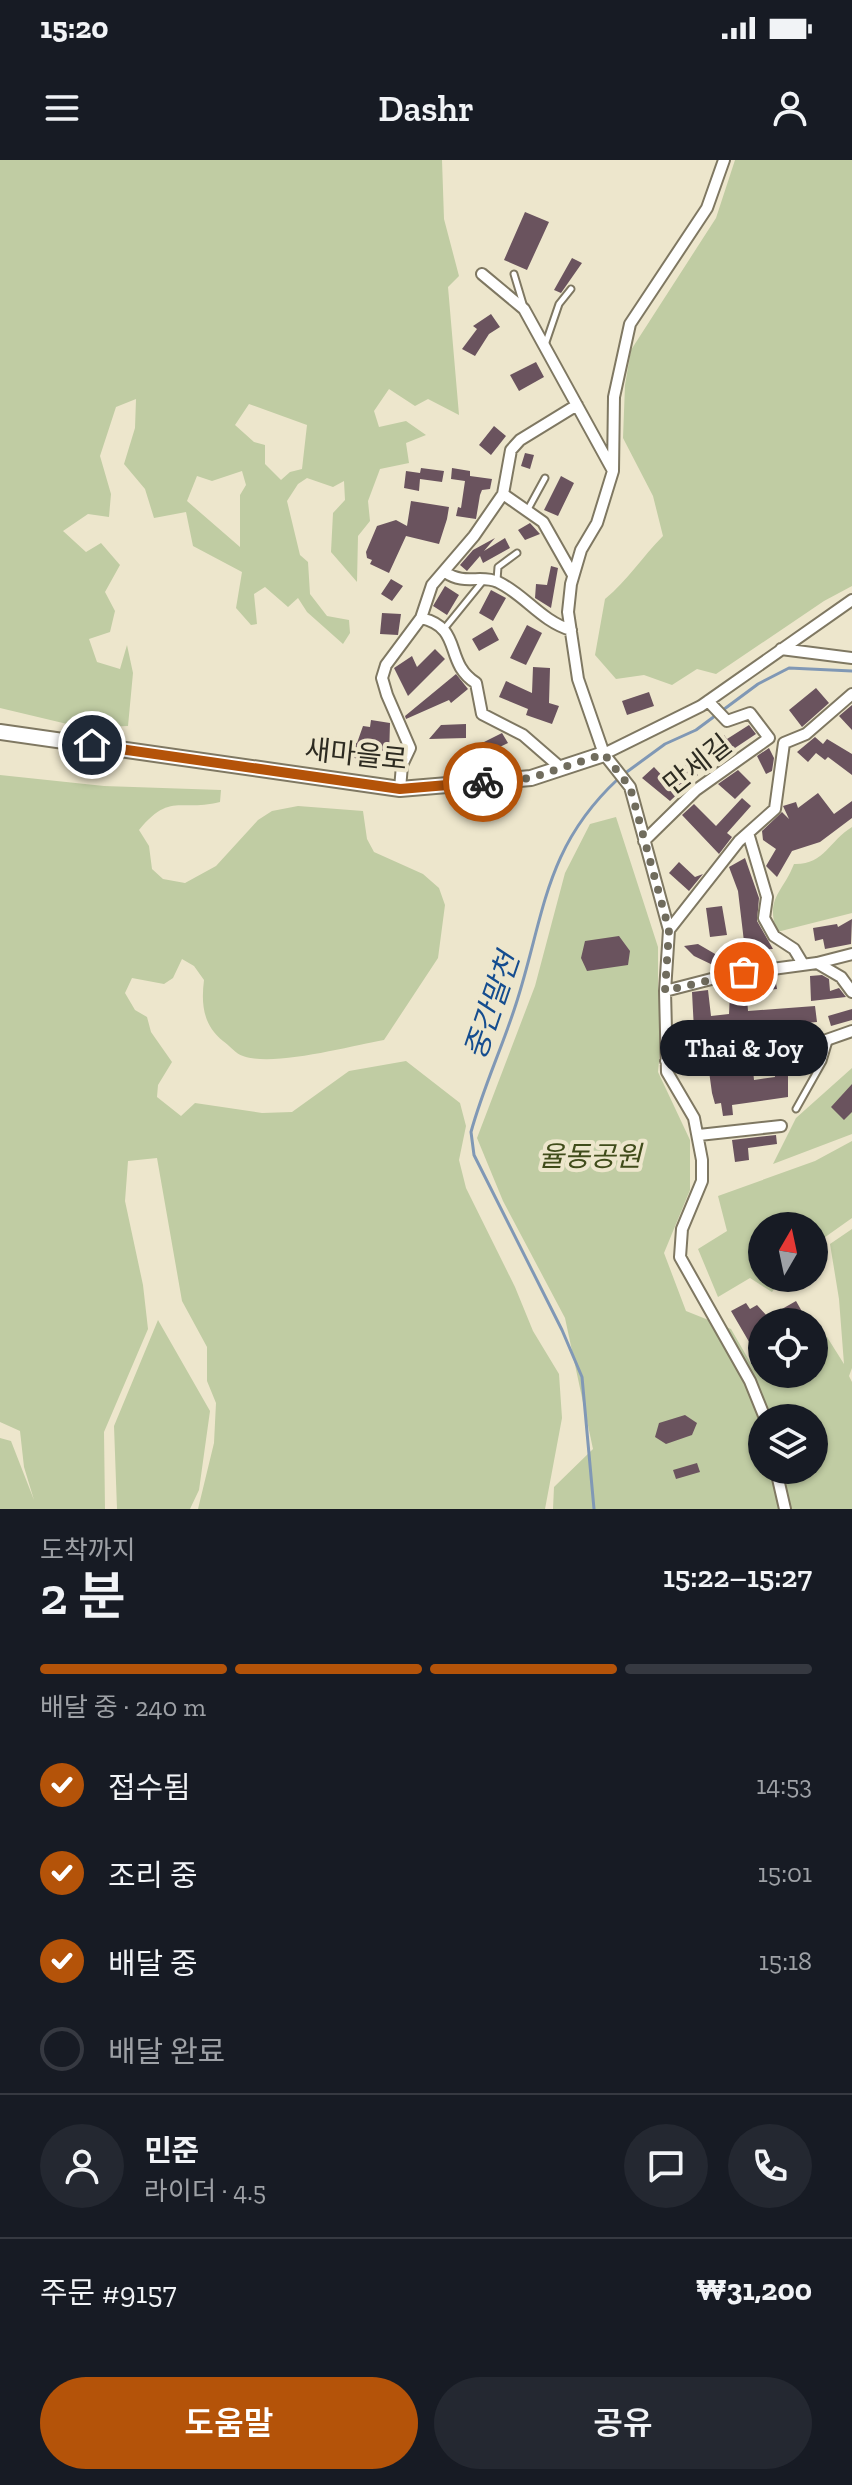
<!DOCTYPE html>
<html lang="ko">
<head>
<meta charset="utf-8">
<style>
  :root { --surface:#171b24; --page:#242831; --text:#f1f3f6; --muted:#9ea1a6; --line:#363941; --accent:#b45309 }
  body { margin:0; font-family:"Zilla Slab","Noto Sans KR",serif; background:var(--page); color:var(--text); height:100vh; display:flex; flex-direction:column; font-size:30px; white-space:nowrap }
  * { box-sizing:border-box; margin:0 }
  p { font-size:26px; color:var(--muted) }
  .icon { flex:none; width:44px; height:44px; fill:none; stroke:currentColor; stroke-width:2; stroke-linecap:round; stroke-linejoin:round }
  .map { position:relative; height:1349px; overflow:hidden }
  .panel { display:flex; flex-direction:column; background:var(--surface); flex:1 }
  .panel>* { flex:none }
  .needle { width:52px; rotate:9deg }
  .controls { position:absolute; left:748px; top:1052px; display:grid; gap:16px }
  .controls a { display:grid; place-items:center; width:80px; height:80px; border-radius:50%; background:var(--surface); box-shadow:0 2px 6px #0004; font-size:40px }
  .pin { position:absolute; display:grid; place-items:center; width:68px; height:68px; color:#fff; margin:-34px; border:4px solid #fff; border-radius:50%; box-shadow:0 2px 8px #0007 }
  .courier { position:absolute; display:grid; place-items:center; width:80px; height:80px; margin:-40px; border:6px solid #b45309; border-radius:50%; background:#fff; color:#222; box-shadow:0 2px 10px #0007 }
  .bubble { position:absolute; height:56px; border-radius:28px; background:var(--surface); box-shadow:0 2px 6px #0004; font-size:26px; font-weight:600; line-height:56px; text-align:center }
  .headline em { font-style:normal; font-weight:600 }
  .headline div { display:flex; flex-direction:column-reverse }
  .headline { display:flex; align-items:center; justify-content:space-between; height:136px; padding:0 40px }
  h1 { font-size:52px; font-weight:600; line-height:60px }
  .bar { display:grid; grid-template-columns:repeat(4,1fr); gap:12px 8px; align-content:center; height:96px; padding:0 40px }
  .bar i { height:10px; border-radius:6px; background:var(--line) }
  .bar .selected { background:var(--accent) }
  .bar p { grid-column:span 4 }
  .line { display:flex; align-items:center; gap:20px; padding:0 40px; border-top:2px solid var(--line) }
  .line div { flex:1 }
  .round { display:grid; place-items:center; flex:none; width:84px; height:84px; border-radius:42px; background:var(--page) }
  ol { padding:0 40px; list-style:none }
  li { display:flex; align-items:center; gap:24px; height:88px }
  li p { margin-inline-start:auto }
  li .icon { padding:8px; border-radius:50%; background:var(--accent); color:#fff; stroke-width:4 }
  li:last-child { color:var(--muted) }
  li i { width:44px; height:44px; border:4px solid var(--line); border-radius:50% }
  .button { display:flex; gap:16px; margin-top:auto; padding:16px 40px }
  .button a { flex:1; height:92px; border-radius:48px; background:var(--accent); color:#fff; font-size:32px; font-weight:600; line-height:92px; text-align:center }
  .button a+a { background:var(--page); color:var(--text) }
  .status { display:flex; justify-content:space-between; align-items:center; height:56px; padding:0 40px; background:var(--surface); direction:ltr }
  .status svg { height:22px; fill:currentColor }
  header { display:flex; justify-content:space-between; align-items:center; height:104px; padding:0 40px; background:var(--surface); font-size:36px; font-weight:600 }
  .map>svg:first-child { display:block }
  .green { fill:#c0cca3; fill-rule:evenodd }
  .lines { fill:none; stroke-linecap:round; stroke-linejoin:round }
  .stream { stroke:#8098b5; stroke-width:3 }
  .building { fill:#6a535e }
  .lane-casing { stroke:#7f7862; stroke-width:9 }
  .street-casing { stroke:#7f7862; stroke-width:14 }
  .secondary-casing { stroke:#7f7862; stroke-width:18 }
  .lane { stroke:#fff; stroke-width:5 }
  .street { stroke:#fff; stroke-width:10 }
  .secondary { stroke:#fff; stroke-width:14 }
  .done { stroke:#706c5d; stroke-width:8; stroke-dasharray:0 14.4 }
  .route { stroke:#b45309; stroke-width:10 }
  .labels { text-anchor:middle; stroke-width:8; stroke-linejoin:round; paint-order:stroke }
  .street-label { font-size:28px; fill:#2d2b21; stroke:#ede6cc }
  .park-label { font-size:28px; font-style:italic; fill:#404c1a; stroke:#ede6cc }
  .water-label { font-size:30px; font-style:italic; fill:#154d8f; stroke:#ede6cc }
</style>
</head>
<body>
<div class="status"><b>15:20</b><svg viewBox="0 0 49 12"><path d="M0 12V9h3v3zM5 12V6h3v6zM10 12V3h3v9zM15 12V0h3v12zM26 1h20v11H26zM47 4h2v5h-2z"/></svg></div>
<header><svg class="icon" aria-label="menu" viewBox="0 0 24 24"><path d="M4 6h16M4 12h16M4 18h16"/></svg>Dashr<svg class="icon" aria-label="person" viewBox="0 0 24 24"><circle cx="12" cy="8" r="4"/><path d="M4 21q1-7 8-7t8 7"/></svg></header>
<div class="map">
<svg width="852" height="1349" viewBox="0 0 852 1349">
  <rect width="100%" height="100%" fill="#ede6cc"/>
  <!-- green -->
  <path class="green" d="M0,0H442L444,59L459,116L448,127L459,255L428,239L415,246L389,229L374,251L379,267L406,261L426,275L406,283L409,303L380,309L368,341L370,361L358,376L357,422L331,392L333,353L345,340L344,321L333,327L307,318L298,324L287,341L300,395L308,402L310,434L327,456L349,460L350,473L343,484L307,452L298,438L288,447L265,427L254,434L257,464L251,465L236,448L242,412L193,386L186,352L154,358L145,329L124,304L135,268L136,239L116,247L100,296L111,334L109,357L88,354L63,371L86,392L101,383L120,405L105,432L115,451L110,472L89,479L97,502L120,509L127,485L133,513L128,566L84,568L0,548ZM249,244L307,265L302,309L290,312L281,320L265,304V285L254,282L235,265ZM242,311L246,325L240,335V387L187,341L197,316L212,321Z
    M735,0H852V426L824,441L716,514L697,509L672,525L644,515L616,519L595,495L605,439C628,420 642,397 663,376L653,336L623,278L625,225L631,190L716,58Z
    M0,615L104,626L221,630L220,642C180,652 170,632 139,670L149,686L152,709L163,719L185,723L216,706L258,660L272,651L298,646L363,651L367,679L374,692L423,714L439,728L445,745L438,798L384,880C350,886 274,907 243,896C236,894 229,885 223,881C203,865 201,844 204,820L194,806L182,799L173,818L164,824L132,818L125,833L135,850L147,857L151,872L172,902L158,925L157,937L181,956L195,943L262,953L292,952L349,911L406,901L460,943L466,966L459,1000L466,1028L515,1127L533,1171L559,1214L562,1258L545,1349H198L214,1283L216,1243L207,1221V1187L182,1141L157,998L128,1001L125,1041L143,1125L148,1169L104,1272L105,1349H0V1278L11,1281L34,1340L24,1307L20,1271L0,1262Z
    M616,657L658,787V828L663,859L658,912L690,980V1030L664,1093L686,1151L731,1169L754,1209L762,1206V1214H814V1183L827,1177L844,1204L839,1139L830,1084L852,1069V1208L849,1216L852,1222V1349H553L554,1327L593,1289L565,1158L503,1041L477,978L535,826L565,713L590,664ZM762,1258H814V1310H762Z
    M852,667V753L777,772C765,738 782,734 794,704C824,705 829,681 852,667Z
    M852,908V974L773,1004L796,958Z
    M852,981V1058L814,1085V1066H762V1118H782L772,1132L750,1118L718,1137L698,1089L727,1071L718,1036L815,1001Z
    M158,1160L210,1251L199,1330L190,1349H117L114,1266Z"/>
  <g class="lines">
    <!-- stream -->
    <path class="stream" d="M624,614L665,584L696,570L758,524L789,508L852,511
      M594,1349L582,1217L562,1170L474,995L471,972C483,928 502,888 516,844C545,754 544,688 618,619"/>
  </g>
  <!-- building -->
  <path class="building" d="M525,52L549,62L527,110L504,100Z
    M572,98L582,103L561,133L554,130Z
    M491,154L500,167L489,174L475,196L462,189L477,169L473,166Z
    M536,202L544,217L519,231L510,215Z
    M494,266L506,276L491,295L479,285Z
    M525,293L534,295L530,309L521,306Z
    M421,308L444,311L442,322L420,319L419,331L404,328L406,311L420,313Z
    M452,308L470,311V316L492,319L490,329L482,330L480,335L476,359L456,356L458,347L461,348L465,321L451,319Z
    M561,316L574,323L558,356L544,350Z
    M411,341L449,347L447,359L439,384L406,376L389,413L370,404L372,400L367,398L366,392L377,366L396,360L407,366Z
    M530,363L540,374L525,380L518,370Z
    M495,378L484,391L505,378L510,388L483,403L480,396L467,411L460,405L473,390Z
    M551,406L558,408L551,448L535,438L536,424L547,425Z
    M391,419L403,426L392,441L381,434Z
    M445,426L459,435L447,455L433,446Z
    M491,430L506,438L493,461L479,453Z
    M382,453L401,454L398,475L380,474Z
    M527,465L542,473L526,505L510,498Z
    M492,467L499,480L479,491L472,479Z
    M435,489L445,499L408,536L394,508L412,496L417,507Z
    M533,507L550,508L549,543L559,546L552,564L526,555L528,549L499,537L506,521L532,533Z
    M456,514L468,529L451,543L449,540L406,559L405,556Z
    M816,528L829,543L802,567L789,550Z
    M649,532L654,546L627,555L622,541Z
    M852,545V570L839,556Z
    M371,560L390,563L389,597L383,596L382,602L347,597L350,581L357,583L363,566L370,567Z
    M466,564V578L429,579L441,565Z
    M749,565L756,574L720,598L711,584L724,575L727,579Z
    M502,573L508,583L477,598L472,588Z
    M815,577L823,584L827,579L852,594V615L828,597L825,600L816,593L808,602L797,592Z
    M769,588L774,598L772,611L766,614L757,596Z
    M687,603L698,615L670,641L642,618L654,607L668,622Z
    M738,610L751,623L735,639L718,624Z
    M818,633L834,654L852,641V658L820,682L792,691L777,717L766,706L776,689L763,680L762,671L782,652L789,659L783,646L796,642L798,648Z
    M742,638L751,646L727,673L732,677L719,694L682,655L694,644L716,666Z
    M745,698L759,738L757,761L773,789L745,790L738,731L729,707Z
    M679,702L695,717L703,714L689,731L669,713Z
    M722,746L727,775L710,777L706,748Z
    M852,759L851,784L825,789L823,779L815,781L813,768L837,764L838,767Z
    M619,776L630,791L628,805L587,811L581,798L585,781Z
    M698,784L722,798L717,807L694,796L684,786Z
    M822,815L829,819L830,831L839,828L846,837L811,841L810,816Z
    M775,817L777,829L749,832L747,820Z
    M746,826L748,851L815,846L817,862L711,871L713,887L695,889L692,832L708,830L711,856L729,854L730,833Z
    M852,849V860L831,866L828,856Z
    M788,897V937L732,945L733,955L723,956L721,943L715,944L712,933L708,904L724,902L725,913L753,910L754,920L775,917L773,899Z
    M852,924V952L844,960L831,947Z
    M776,975L777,984L748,988L749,1000L735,1002L732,980Z
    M796,1141L808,1162H762V1204L731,1151L746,1143L750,1149L757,1145L768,1157Z
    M685,1255L697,1263L692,1275L666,1284L655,1277L659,1263Z
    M697,1303L700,1312L676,1319L673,1310Z"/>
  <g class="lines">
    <!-- lane casing -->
    <g class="lane-casing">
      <path id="lane" d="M514,114L523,144
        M545,185L559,144L571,129
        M527,351L545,318
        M497,420L498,407L517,393
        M444,469L483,421
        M796,949L823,901L829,881"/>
    </g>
    <!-- street casing -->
    <g class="street-casing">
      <path id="street" d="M724,0L707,48L630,164L614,237L613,311L597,363L581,390L571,424L568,452L578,519L604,594L630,627L669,770L665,831L667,912L694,958L702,1000V1021L682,1069L680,1097L750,1221L765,1258
        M482,114L524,149L612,309
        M503,334L543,362L573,415
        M445,412C465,426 480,414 498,422C525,435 541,461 571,470
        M421,458C464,468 443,502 476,523L482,554L523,575L561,608
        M781,489L852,498
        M708,541L727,561L750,553L769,578
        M604,594L701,546L852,440
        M400,629L402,605L410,588L387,535L382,518L386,505L421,458L432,425L474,376L503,334L511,290L520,280L577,245
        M748,673L767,737L764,758L774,776L794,789L803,804
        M644,681L696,630L769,578
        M669,770L739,681L775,649L784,583L806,574L852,534
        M817,803L841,817L852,832
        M665,831L727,815L817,803L852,794
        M666,901L815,884L852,871
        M699,975L781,966
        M776,1310L785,1349"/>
    </g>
    <!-- secondary casing -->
    <g class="secondary-casing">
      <path id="secondary" d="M0,572L400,629L531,618L604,594"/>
    </g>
    <!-- lane -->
    <use href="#lane" class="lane"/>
    <!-- street -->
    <use href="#street" class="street"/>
    <!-- secondary -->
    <use href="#secondary" class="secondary"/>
  </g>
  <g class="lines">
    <!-- done -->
    <path class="done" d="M483,622L531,618L604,594L630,627L669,770L665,831L744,812"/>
    <!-- route -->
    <path class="route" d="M92,585L400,629L483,622"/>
  </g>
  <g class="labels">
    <!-- street labels -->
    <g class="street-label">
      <text transform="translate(356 594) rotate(6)" y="10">새마을로</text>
      <text transform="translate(697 604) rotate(-38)" y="10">만세길</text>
    </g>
    <!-- park labels -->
    <g class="park-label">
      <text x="590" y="1006">율동공원</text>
    </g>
    <!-- water labels -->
    <g class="water-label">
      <text transform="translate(492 846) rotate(-71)" y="10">중간말천</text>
    </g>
  </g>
</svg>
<div class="controls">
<a><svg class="needle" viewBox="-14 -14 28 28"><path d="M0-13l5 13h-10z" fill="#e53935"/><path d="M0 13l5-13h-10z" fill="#9ea1a6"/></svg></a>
<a><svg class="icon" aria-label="locate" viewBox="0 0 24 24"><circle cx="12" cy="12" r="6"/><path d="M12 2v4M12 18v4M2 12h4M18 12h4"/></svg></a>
<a><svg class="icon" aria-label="layers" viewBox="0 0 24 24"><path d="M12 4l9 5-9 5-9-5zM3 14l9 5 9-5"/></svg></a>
</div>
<div class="pin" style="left:744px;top:812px;background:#ea580c"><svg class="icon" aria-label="bag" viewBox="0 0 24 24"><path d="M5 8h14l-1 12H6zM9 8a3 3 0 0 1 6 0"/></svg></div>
<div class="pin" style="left:92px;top:585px;background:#1f2937"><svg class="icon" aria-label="home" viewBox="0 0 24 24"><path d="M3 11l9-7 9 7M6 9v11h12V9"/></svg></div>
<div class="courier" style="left:483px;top:622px"><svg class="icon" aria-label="bike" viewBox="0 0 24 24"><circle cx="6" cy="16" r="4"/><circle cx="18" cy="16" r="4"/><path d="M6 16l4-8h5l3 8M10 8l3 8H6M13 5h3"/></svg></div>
<div class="bubble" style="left:660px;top:860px;width:168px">Thai &amp; Joy</div>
</div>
<section class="panel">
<div class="headline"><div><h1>2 분</h1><p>도착까지</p></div><em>15:22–15:27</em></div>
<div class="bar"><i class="selected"></i><i class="selected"></i><i class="selected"></i><i></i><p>배달 중 · 240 m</p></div>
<ol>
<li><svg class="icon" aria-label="check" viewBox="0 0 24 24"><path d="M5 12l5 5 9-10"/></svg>접수됨<p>14:53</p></li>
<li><svg class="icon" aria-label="check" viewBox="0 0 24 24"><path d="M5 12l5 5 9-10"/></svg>조리 중<p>15:01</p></li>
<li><svg class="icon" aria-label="check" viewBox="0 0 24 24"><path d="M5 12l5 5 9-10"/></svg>배달 중<p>15:18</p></li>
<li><i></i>배달 완료</li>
</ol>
<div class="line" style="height:144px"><a class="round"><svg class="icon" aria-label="person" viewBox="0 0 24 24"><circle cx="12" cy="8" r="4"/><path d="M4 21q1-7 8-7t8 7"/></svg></a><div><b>민준</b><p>라이더 · 4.5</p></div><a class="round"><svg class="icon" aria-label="chat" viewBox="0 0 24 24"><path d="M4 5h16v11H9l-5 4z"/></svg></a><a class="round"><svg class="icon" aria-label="phone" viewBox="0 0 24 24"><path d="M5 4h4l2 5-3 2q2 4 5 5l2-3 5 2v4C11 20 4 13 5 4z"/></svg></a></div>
<div class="line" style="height:104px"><div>주문 #9157</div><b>₩31,200</b></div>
<div class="button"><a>도움말</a><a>공유</a></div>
</section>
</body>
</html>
